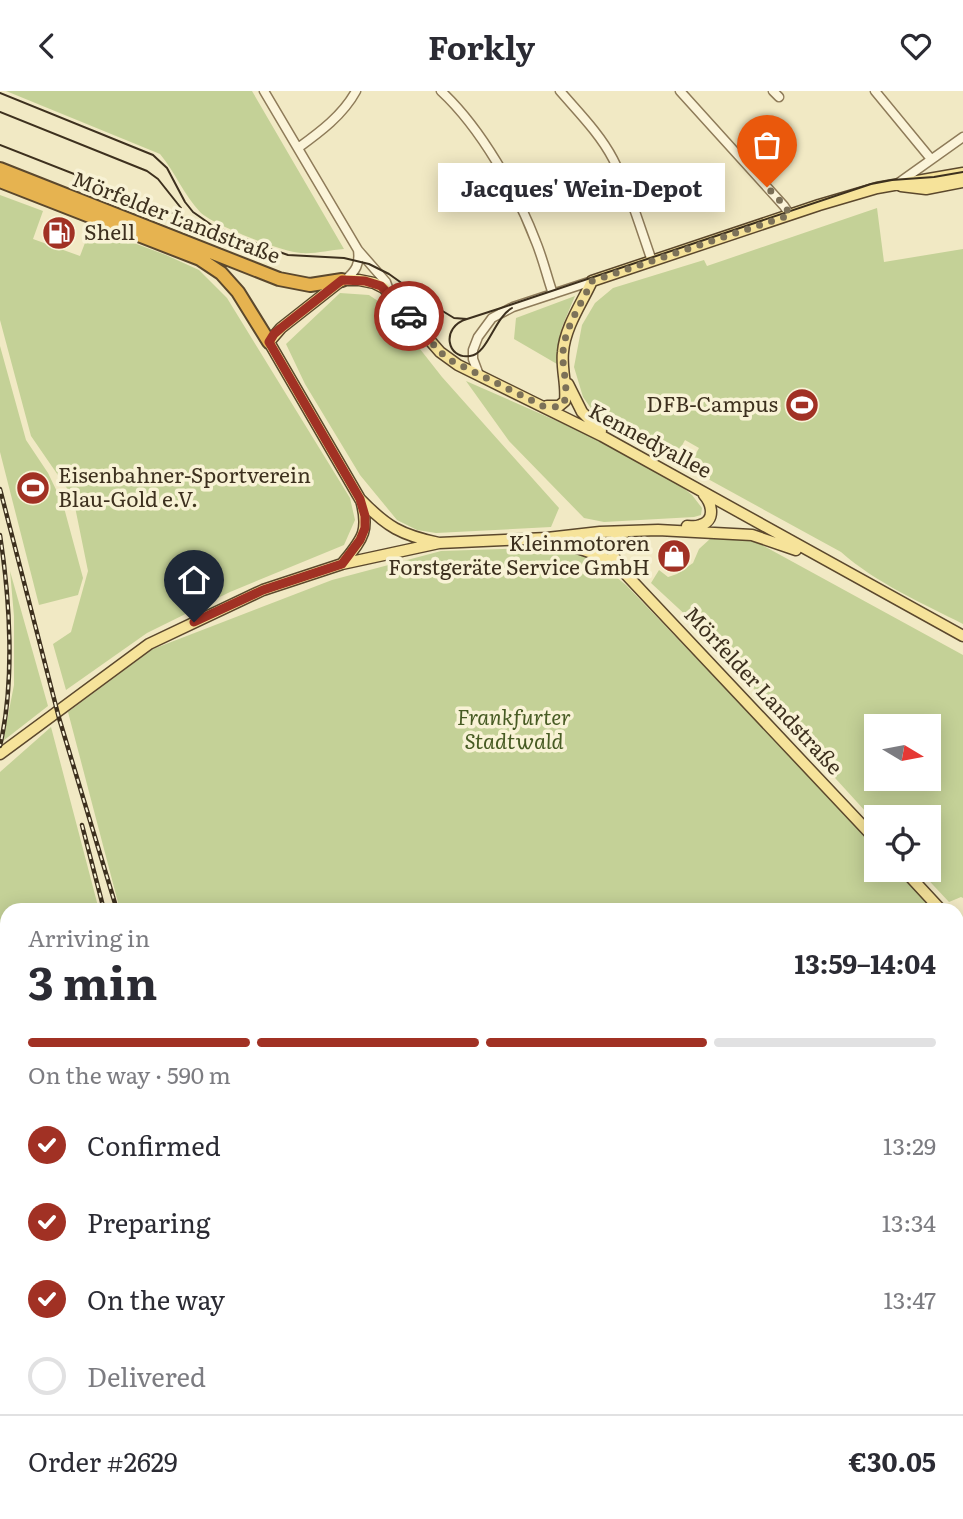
<!DOCTYPE html>
<html lang="en">
<head>
<meta charset="utf-8">
<style>
  :root { --surface:#fff; --page:#f2f2f3; --text:#2b2b33; --muted:#7c7c81; --line:#e1e1e2; --accent:#a13124 }
  body { margin:0; font-family:Literata,serif; background:var(--page); color:var(--text); height:100vh; display:flex; flex-direction:column; font-size:26px; white-space:nowrap }
  * { box-sizing:border-box; margin:0 }
  p { font-size:23px; color:var(--muted) }
  .icon { flex:none; width:38px; height:38px; fill:none; stroke:currentColor; stroke-width:2; stroke-linecap:round; stroke-linejoin:round }
  .map { position:relative; flex:1; overflow:hidden }
  .details { position:absolute; left:0px; top:812px; width:964px; height:616px; display:flex; flex-direction:column; background:var(--surface); border-radius:21px 21px 0 0; box-shadow:0 4px 18px #0003 }
  .details>* { flex:none }
  .needle { width:46px; rotate:100deg }
  .fabs { position:absolute; left:864px; top:623px; display:grid; gap:14px }
  .fabs a { display:grid; place-items:center; width:77px; height:77px; border-radius:0px; background:var(--surface); box-shadow:0 4px 18px #0003; font-size:35px }
  .pin { position:absolute; display:grid; place-items:center; width:60px; height:60px; color:#fff; margin:-72px -30px; border-radius:50% 50% 50% 0; rotate:-45deg; box-shadow:0 0 7px #0007 }
  .pin .icon { rotate:45deg }
  .courier { position:absolute; display:grid; place-items:center; width:70px; height:70px; margin:-35px; border:5px solid #a13124; border-radius:50%; background:#fff; color:#222; box-shadow:0 2px 9px #0007 }
  .bubble { position:absolute; height:49px; border-radius:0px; background:var(--surface); box-shadow:0 4px 18px #0003; font-size:23px; font-weight:700; line-height:49px; text-align:center }
  .summary em { font-style:normal; font-weight:700 }
  .summary div { display:flex; flex-direction:column-reverse }
  .summary { display:flex; align-items:center; justify-content:space-between; height:119px; padding:0 28px }
  h1 { font-size:46px; font-weight:700; line-height:52px }
  .bar { display:grid; grid-template-columns:repeat(4,1fr); gap:10px 7px; align-content:center; height:84px; padding:0 28px }
  .bar i { height:9px; border-radius:5px; background:var(--line) }
  .bar .on { background:var(--accent) }
  .bar p { grid-column:span 4 }
  .line { display:flex; align-items:center; gap:18px; padding:0 28px; border-top:2px solid var(--line) }
  .line div { flex:1 }
  ol { padding:0 28px; list-style:none }
  li { display:flex; align-items:center; gap:21px; height:77px }
  li p { margin-inline-start:auto }
  li .icon { padding:7px; border-radius:50%; background:var(--accent); color:#fff; stroke-width:4 }
  li:last-child { color:var(--muted) }
  li i { width:38px; height:38px; border:4px solid var(--line); border-radius:50% }
  header { display:flex; justify-content:space-between; align-items:center; height:91px; padding:0 28px; background:var(--surface); font-size:32px; font-weight:700 }
  .map>svg:first-child { display:block }
  .green { fill:#c4d197; fill-rule:evenodd }
  .lines { fill:none; stroke-linecap:round; stroke-linejoin:round }
  .stream { stroke:#6c948e; stroke-width:2 }
  .minor-casing { stroke:#8e7b59; stroke-width:11 }
  .major-casing { stroke:#5b482d; stroke-width:13 }
  .highway-casing { stroke:#5b482d; stroke-width:16 }
  .minor { stroke:#fbf4d9; stroke-width:8 }
  .major { stroke:#f6e39a; stroke-width:10 }
  .highway { stroke:#e6b350; stroke-width:12 }
  .tram { stroke:#3d301e; stroke-width:2 }
  .rail-casing { stroke:#3d301e; stroke-width:4.5 }
  .rail { stroke:#f8f2d5; stroke-width:2; stroke-dasharray:5; stroke-linecap:butt }
  .done { stroke:#7c7158; stroke-width:7; stroke-dasharray:0 12.6 }
  .route { stroke:#a13124; stroke-width:9 }
  .labels { text-anchor:middle; stroke-width:7; stroke-linejoin:round; paint-order:stroke }
  .street-label { font-size:21px; fill:#3d301e; stroke:#f8f2d5 }
  .poi-label { font-size:21px; fill:#3d301e; stroke:#f8f2d5; text-anchor:start }
  .park-label { font-size:21px; font-style:italic; fill:#475b23; stroke:#f8f2d5 }
</style>
</head>
<body>
<header><svg class="icon" aria-label="back" viewBox="0 0 24 24"><path d="M15 5l-7 7 7 7"/></svg>Forkly<svg class="icon" aria-label="heart" viewBox="0 0 24 24"><path d="M12 20l-8-8c-3-5 5-10 8-4 3-6 11-1 8 4z"/></svg></header>
<div class="map">
<svg width="963" height="1428" viewBox="0 0 963 1428">
  <rect width="100%" height="100%" fill="#f1e9c4"/>
  <!-- green -->
  <path class="green" d="M6,0H252L344,158C329,159 316,163 301,162C282,161 213,134 200,121C184,104 175,81 160,63Z
    M0,104L43,120L33,148L80,165L91,136L166,164L199,179L227,207L350,407L355,429L344,454L230,501L147,542L66,599L53,553L71,541L88,480L73,406L31,345L0,229Z
    M877,117L884,171L963,158V533C922,512 876,492 841,461L688,377L699,357L685,349L673,371L600,330L583,306L574,276L582,234L595,212L613,197L704,169L707,175Z
    M340,202L369,204L387,216L442,286L559,417L551,436L436,442L417,439L397,429L360,384L305,293L286,253Z
    M575,205L562,236L557,273L514,248L516,227Z
    M0,255L26,349L48,382L63,413L83,487L78,504L39,514L0,361Z
    M466,290L582,341L681,395L692,404L702,417L701,424L694,426L604,431L584,427L509,350Z
    M711,447L751,448L963,564V807L961,806L949,811L919,779H929V726H877V733L691,529L651,492L659,479L668,486L677,483L693,472L699,458ZM877,635H929V688H877Z
    M558,456L594,468L626,494L877,756V779H898L934,819H120L68,621L153,558L332,489L441,460Z
    M10,480L48,615L3,650L14,594V525Z
    M51,636L99,819H7V1202L0,1201V681Z
    M957,850L963,860V955L957,959Z
    M957,1218L963,1226V1428H820L813,1427L810,1421H957Z
    M7,1267V1421H261L264,1428H0V1268Z
    M398,1421H496L511,1428H398Z
    M518,1421H602L629,1428H536Z"/>
  <g class="lines">
    <!-- stream -->
    <path class="stream" d="M925,1421L953,1428
      M881,1428L891,1421"/>
    <!-- minor casing -->
    <g class="minor-casing">
      <path id="minor" d="M264,0L358,159L386,191L390,202
        M441,0C481,37 517,101 536,151C543,168 547,186 553,203
        M560,0C579,22 600,43 613,68C630,101 640,136 652,170
        M680,0L784,115L790,124
        M773,0L779,6
        M875,0L931,68
        M298,57C320,41 343,24 356,0
        M897,93L963,46
        M345,189C356,180 360,173 358,159
        M479,284L473,268V259L478,246L492,227L513,216L592,190"/>
    </g>
    <!-- major casing -->
    <g class="major-casing">
      <path id="major" d="M901,95L926,98L963,91
        M568,293L582,321L601,340
        M547,315H559L565,310C567,294 561,277 563,261C565,236 582,212 592,190L819,114L877,97L963,82
        M687,435C692,435 696,436 700,434C716,430 712,413 704,404
        M554,449L601,465L620,477L877,750
        M439,452C401,444 387,436 360,408L269,251L281,237L342,189H359L374,192L384,197L440,261L458,274L602,345L963,545
        M342,473C362,448 370,441 361,409
        M618,474C609,457 609,450 626,441
        M0,663L149,553L263,499L342,473L439,452L547,447L600,441L658,439L752,444L796,459
        M904,779L941,819
        M957,836L963,843"/>
    </g>
    <!-- highway casing -->
    <g class="highway-casing">
      <path id="highway" d="M0,78L279,188L310,194L342,189
        M0,90L200,168L221,182L238,201L269,251"/>
    </g>
    <!-- minor -->
    <use href="#minor" class="minor"/>
    <!-- major -->
    <use href="#major" class="major"/>
    <!-- highway -->
    <use href="#highway" class="highway"/>
    <!-- tram -->
    <path class="tram" d="M0,2L153,64L167,77L185,111L193,121L213,135L268,157L288,164L344,167L369,173L389,183L431,213L454,227L467,228L501,217L871,93L892,89L934,86L963,81
      M0,21L147,80L158,88L181,117
      M0,54L171,121L201,136
      M467,228C440,236 447,269 470,265C488,263 494,227 512,217
      M0,1262L7,1261
      M509,1421L527,1428"/>
    <!-- rail casing -->
    <g class="rail-casing">
      <path id="rail" d="M0,398L59,627L117,819
        M0,444C10,509 15,590 0,655
        M82,734L104,819
        M0,1224L7,1226
        M0,1236L7,1238
        M266,1421L268,1428
        M646,1421L668,1428
        M674,1421L700,1428
        M696,1421L721,1428
        M736,1421L762,1428"/>
    </g>
    <!-- rail -->
    <use href="#rail" class="rail"/>
  </g>
  <g class="lines">
    <!-- done -->
    <path class="done" d="M409,225L440,261L452,270L543,315L558,316L564,312C569,295 562,279 563,262C564,237 582,212 592,190L790,124L785,115L767,96"/>
    <!-- route -->
    <path class="route" d="M194,531L263,499L342,473L360,449L365,437V425L360,408L269,251L274,243L281,237L342,189L365,190L381,195L409,225"/>
  </g>
  <!-- icons -->
  <defs>
    <g id="fuel-disc" transform="scale(1.75)"><circle r="9.5" fill="#a13124" stroke="#f8f2d5"/><path d="M-5.5-6h7V0h2V4h1.3V-2.5L3-4.5l.8-.8L6-3V5H2.5V1h-1V6h-7ZM-4.2-4.7v3.2H.2V-4.7Z" fill="#fff"/></g>
    <g id="stadium-disc" transform="scale(1.75)"><circle r="9.5" fill="#a13124" stroke="#f8f2d5"/><path d="M0-5a6.5 5 0 1 0 0 10a6.5 5 0 1 0 0-10ZM-3.5-1.8h7v3.6h-7Z" fill="#fff"/></g>
    <g id="shop-disc" transform="scale(1.75)"><circle r="9.5" fill="#a13124" stroke="#f8f2d5"/><path d="M-5-2.5h2.3a2.7 3.5 0 0 1 5.4 0H5L5.5 6h-11ZM-1.5-2.5h3a1.5 2.3 0 0 0-3 0Z" fill="#fff"/></g>
  </defs>
  <g fill-rule="evenodd">
    <use href="#fuel-disc" x="59" y="142"/>
    <use href="#stadium-disc" x="802" y="314"/>
    <use href="#stadium-disc" x="33" y="397"/>
    <use href="#shop-disc" x="674" y="465"/>
  </g>
  <g class="labels">
    <!-- street labels -->
    <g class="street-label">
      <text transform="translate(176 127) rotate(21)" y="7">Mörfelder Landstraße</text>
      <text transform="translate(650 350) rotate(28)" y="7">Kennedyallee</text>
      <text transform="translate(763 600) rotate(47)" y="7">Mörfelder Landstraße</text>
    </g>
    <!-- poi labels -->
    <g class="poi-label">
      <text x="84" y="149">Shell</text>
      <text x="778" y="321" text-anchor="end">DFB-Campus</text>
      <text x="58" y="392">Eisenbahner-Sportverein<tspan x="58" dy="24">Blau-Gold e.V.</tspan></text>
      <text x="650" y="460" text-anchor="end">Kleinmotoren<tspan x="650" dy="24">Forstgeräte Service GmbH</tspan></text>
    </g>
    <!-- park labels -->
    <g class="park-label">
      <text x="514" y="634">Frankfurter<tspan x="514" dy="24">Stadtwald</tspan></text>
    </g>
  </g>
</svg>
<div class="fabs">
<a><svg class="needle" viewBox="-14 -14 28 28"><path d="M0-13l5 13h-10z" fill="#e53935"/><path d="M0 13l5-13h-10z" fill="#7c7c81"/></svg></a>
<a><svg class="icon" aria-label="locate" viewBox="0 0 24 24"><circle cx="12" cy="12" r="6"/><path d="M12 2v4M12 18v4M2 12h4M18 12h4"/></svg></a>
</div>
<div class="pin" style="left:767px;top:96px;background:#ea580c"><svg class="icon" aria-label="bag" viewBox="0 0 24 24"><path d="M5 8h14l-1 12H6zM9 8a3 3 0 0 1 6 0"/></svg></div>
<div class="pin" style="left:194px;top:531px;background:#1f2937"><svg class="icon" aria-label="home" viewBox="0 0 24 24"><path d="M3 11l9-7 9 7M6 9v11h12V9"/></svg></div>
<div class="courier" style="left:409px;top:225px"><svg class="icon" aria-label="car" viewBox="0 0 24 24"><path d="M5 17H2v-5l4-1 3-4h7l3 4 3 1v5h-3M9 17h6M6 11h13"/><circle cx="7" cy="17" r="2"/><circle cx="17" cy="17" r="2"/></svg></div>
<div class="bubble" style="left:438px;top:72px;width:287px">Jacques' Wein-Depot</div>
<section class="details">
<div class="summary"><div><h1>3 min</h1><p>Arriving in</p></div><em>13:59–14:04</em></div>
<div class="bar"><i class="on"></i><i class="on"></i><i class="on"></i><i></i><p>On the way · 590 m</p></div>
<ol>
<li><svg class="icon" aria-label="check" viewBox="0 0 24 24"><path d="M5 12l5 5 9-10"/></svg>Confirmed<p>13:29</p></li>
<li><svg class="icon" aria-label="check" viewBox="0 0 24 24"><path d="M5 12l5 5 9-10"/></svg>Preparing<p>13:34</p></li>
<li><svg class="icon" aria-label="check" viewBox="0 0 24 24"><path d="M5 12l5 5 9-10"/></svg>On the way<p>13:47</p></li>
<li><i></i>Delivered</li>
</ol>
<div class="line" style="height:91px"><div>Order #2629</div><b>€30.05</b></div>
</section>
</div>
</body>
</html>
